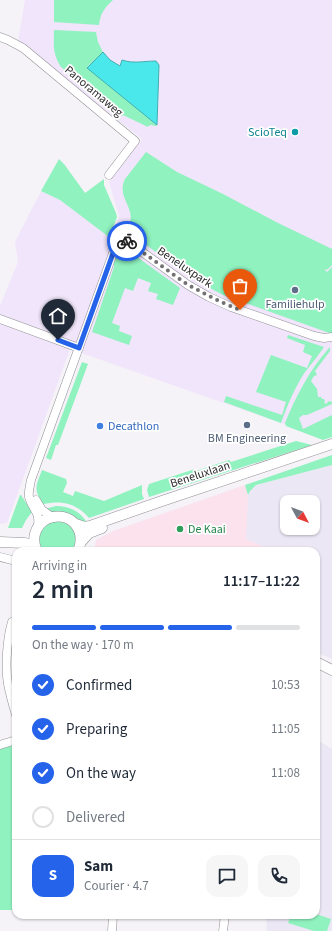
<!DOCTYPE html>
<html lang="en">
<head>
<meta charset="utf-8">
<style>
  :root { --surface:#fff; --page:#f6f6f7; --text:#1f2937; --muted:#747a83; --line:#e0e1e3; --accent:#2563eb }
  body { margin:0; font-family:"Source Sans 3",sans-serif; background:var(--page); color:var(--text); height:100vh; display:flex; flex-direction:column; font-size:15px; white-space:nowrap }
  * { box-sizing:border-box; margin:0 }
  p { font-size:13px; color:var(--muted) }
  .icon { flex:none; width:22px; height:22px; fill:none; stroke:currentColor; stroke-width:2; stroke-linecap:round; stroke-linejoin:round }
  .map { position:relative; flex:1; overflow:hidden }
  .side { position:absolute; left:12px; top:547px; width:308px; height:372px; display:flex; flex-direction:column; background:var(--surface); border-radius:12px; box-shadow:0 1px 3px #0004 }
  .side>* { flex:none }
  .needle { width:26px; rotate:131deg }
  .controls { position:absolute; left:280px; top:495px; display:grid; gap:8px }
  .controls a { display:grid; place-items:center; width:40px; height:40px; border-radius:8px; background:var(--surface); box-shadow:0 1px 3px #0004; font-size:20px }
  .pin { position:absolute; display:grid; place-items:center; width:34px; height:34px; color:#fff; margin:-41px -17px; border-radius:50% 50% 50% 0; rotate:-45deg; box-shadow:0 0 4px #0007 }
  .pin .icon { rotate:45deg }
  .courier { position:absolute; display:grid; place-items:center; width:40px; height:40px; margin:-20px; border:3px solid #2563eb; border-radius:50%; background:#fff; color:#222; box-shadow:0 1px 5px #0007 }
  .summary em { font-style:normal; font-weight:600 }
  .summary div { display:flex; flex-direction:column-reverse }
  .summary { display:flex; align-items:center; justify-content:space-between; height:68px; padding:0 20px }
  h1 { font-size:26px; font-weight:600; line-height:30px }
  .bar { display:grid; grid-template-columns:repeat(4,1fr); gap:6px 4px; align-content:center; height:48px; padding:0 20px }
  .bar i { height:5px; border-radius:3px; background:var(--line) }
  .bar .on { background:var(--accent) }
  .bar p { grid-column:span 4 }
  .line { display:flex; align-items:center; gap:10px; padding:0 20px; border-top:1px solid var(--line) }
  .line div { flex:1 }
  .round { display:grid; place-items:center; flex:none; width:42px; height:42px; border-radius:12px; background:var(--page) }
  ol { padding:0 20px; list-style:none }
  li { display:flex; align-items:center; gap:12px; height:44px }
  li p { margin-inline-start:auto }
  li .icon { padding:4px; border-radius:50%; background:var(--accent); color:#fff; stroke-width:4 }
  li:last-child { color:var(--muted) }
  li i { width:22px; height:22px; border:2px solid var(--line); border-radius:50% }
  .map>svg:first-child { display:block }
  .commercial { fill:#fbe2ec }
  .industrial { fill:#f0e5fa }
  .built { fill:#ece7f4; fill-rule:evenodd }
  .green { fill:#8ff2bf }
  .water { fill:#4ae8eb; stroke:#41afb2 }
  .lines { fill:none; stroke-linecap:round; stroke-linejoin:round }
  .minor-casing { stroke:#929095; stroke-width:9 }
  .major-casing { stroke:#929095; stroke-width:11 }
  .minor { stroke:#fff; stroke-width:8 }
  .major { stroke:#fff; stroke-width:10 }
  .done { stroke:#727073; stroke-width:4; stroke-dasharray:0 7.2 }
  .route { stroke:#2563eb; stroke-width:5 }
  .culture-dot { fill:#0f9aa8; stroke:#fff; stroke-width:1.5 }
  .service-dot { fill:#5c6f8a; stroke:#fff; stroke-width:1.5 }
  .shop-dot { fill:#3f7fe0; stroke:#fff; stroke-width:1.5 }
  .leisure-dot { fill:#2e9e5b; stroke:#fff; stroke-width:1.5 }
  .labels { text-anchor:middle; stroke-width:3.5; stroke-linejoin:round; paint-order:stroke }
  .street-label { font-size:12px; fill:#2b2a2c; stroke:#fff }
  .culture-label { font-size:12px; fill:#0d838f; stroke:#fff; text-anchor:end }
  .service-label { font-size:12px; fill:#4e5e75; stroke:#fff }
  .shop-label { font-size:12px; fill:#366cbe; stroke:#fff; text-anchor:start }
  .leisure-label { font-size:12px; fill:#27864d; stroke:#fff; text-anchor:start }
</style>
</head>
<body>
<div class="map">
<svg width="332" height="931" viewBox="0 0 332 931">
  <rect width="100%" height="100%" fill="#f5f3f8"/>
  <!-- commercial -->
  <path class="commercial" d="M245,485L248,495V513L274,551H94L96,540L113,531Z"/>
  <!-- industrial -->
  <path class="industrial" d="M25,0H332V431L318,436L70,349L7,523L0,524V306L18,262L15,242L41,191L60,200L111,238L119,216L109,182L142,139L18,41Z"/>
  <!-- built -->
  <path class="built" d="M332,465V659L316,652V551H274L246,539L248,495L250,491L256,485ZM287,502H313V528H287Z
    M316,739L332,749V931H267L266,915H316Z"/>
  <!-- green -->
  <path class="green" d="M54,0H113C105,7 100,14 99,25L54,22Z
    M54,30L96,32L98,42L103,52L87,67L157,125L156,126L151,125L146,127V126L123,115V116L121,115L61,67C52,53 54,45 54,30Z
    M146,152L177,172L223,194L278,223L332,249V265L327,270L326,269L325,270L327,272L332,267V334L223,295C188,277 157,253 126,230C141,210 115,200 125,179Z
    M59,159L64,164L85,193L104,179V185L116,213L117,217L109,237L60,200L41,191Z
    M124,244L128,245L126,249L180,288L173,305L156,299L158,294L148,291L151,283L138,278L133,291L125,288L112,323L120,326L119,331L132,336L129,345L92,332L114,267V259L120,245Z
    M288,335L324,347C318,356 311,364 305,372C295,387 287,406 281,423L224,402L226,396L282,415L286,402L256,392L271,355L307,368L312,356L303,352L305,345L287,338Z
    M330,347V351L315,371L317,375L314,376L311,381L317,389L318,397H321L322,399H324L325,401L324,402L326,404L329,401L332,402V404L307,415H303L299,418L303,429L332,415V437L323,440L286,426L285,423C296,396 310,369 330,347Z
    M82,362L88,364L58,445H56L51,460L46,458Z
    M296,441L312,445L149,497L147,490L149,484L195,469L196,471L229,460L231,462Z
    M332,455V465L256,485L250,491L248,495L245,485Z
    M42,470L66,479L67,483L63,492L73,496L75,491L104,501L142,485V494L144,499L89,518C76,503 62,500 43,504C33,489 36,486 42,470Z
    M20,495H21L32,512L26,520L22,528H8Z
    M56,506C70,506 81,512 88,524L52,513L44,509Z
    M51,521H63L73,527L77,538L74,551H42C40,547 39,545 39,541C38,530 42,528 51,521Z
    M16,745V910H0V749Z
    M316,914L331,919L327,931H314L288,923L291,915Z"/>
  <!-- water -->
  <path class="water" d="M103,52L110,60L120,66L122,60C134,64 144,61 156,61L159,65L157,125L87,68Z"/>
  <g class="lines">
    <!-- minor casing -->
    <g class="minor-casing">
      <path id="minor" d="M0,37L8,40L23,48L135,141L109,175
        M0,319L79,348
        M36,500L42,510L52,517
        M38,525C40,511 32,509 29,497C28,492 30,486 31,480L116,245C118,241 122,238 127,241L188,285L209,297L231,307L314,336L324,338L332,337
        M0,557L16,561
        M12,622C7,639 5,667 8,684C10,694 13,705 16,715
        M0,745L16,740
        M112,931L113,915
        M223,931L225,915"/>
    </g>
    <!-- major casing -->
    <g class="major-casing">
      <path id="major" d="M76,524L84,527L90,526L162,501L332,444
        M0,542L25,543L35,547
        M81,542L89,533L102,528
        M37,551C30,537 37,520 53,517C74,513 86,533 78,551
        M316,662L332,670"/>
    </g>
    <!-- minor -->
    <use href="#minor" class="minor"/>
    <!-- major -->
    <use href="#major" class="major"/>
  </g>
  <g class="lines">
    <!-- done -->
    <path class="done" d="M127,241L188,285L221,302L240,310"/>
    <!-- route -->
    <path class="route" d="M58,340L79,348L116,245C118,241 122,238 127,241"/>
  </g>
  <!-- markers -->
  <circle class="culture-dot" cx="295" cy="132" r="4"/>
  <g class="service-dot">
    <circle cx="295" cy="290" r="4"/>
    <circle cx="247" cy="425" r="4"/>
  </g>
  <circle class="shop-dot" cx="100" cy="426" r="4"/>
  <circle class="leisure-dot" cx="180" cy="529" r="4"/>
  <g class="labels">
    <!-- street labels -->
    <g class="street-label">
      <text transform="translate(94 91) rotate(40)" y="4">Panoramaweg</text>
      <text transform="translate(185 267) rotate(34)" y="4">Beneluxpark</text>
      <text transform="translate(200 474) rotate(-18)" y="4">Beneluxlaan</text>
    </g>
    <!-- culture labels -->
    <g class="culture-label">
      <text x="287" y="136">ScioTeq</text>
    </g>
    <!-- service labels -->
    <g class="service-label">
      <text x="295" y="308">Familiehulp</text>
      <text x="247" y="442">BM Engineering</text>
    </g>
    <!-- shop labels -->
    <g class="shop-label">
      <text x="108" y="430">Decathlon</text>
    </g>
    <!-- leisure labels -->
    <g class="leisure-label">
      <text x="188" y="533">De Kaai</text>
    </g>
  </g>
</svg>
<div class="controls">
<a><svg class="needle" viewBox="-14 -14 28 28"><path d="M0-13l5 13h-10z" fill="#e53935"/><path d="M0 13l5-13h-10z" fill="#747a83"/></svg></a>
</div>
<div class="pin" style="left:240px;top:310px;background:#ea580c"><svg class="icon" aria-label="bag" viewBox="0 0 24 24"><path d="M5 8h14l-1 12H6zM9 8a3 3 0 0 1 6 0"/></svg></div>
<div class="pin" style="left:58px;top:340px;background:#1f2937"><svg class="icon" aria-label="home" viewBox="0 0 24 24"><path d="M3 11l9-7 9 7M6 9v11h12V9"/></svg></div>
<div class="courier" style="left:127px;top:241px"><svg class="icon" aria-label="bike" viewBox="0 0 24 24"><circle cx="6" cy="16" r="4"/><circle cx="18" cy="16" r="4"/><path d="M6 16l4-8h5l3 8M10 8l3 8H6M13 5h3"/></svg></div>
<section class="side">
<div class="summary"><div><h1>2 min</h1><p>Arriving in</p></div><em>11:17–11:22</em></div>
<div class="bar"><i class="on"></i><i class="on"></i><i class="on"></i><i></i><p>On the way · 170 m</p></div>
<ol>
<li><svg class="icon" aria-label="check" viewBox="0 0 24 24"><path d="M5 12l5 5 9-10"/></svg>Confirmed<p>10:53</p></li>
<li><svg class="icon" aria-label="check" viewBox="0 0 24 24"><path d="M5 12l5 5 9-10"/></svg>Preparing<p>11:05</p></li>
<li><svg class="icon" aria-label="check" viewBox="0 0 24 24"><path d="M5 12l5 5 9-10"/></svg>On the way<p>11:08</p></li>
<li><i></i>Delivered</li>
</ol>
<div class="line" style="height:72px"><b class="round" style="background:var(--accent);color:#fff">S</b><div><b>Sam</b><p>Courier · 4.7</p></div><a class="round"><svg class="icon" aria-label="chat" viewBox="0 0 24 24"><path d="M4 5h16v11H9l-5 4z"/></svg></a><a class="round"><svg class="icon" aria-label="phone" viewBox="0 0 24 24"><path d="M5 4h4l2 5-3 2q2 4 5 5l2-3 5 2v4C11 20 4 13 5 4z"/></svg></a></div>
</section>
</div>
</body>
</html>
